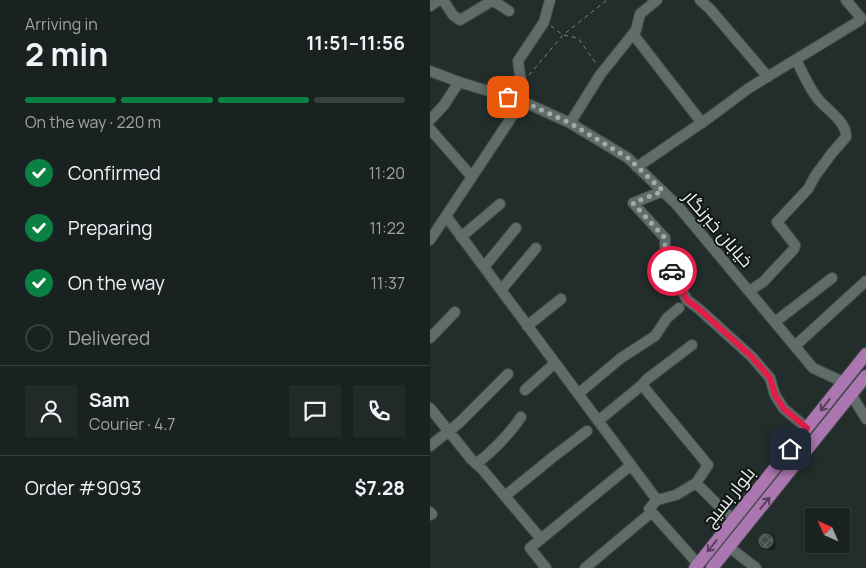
<!DOCTYPE html>
<html lang="en">
<head>
<meta charset="utf-8">
<style>
  :root { --surface:#1a2221; --page:#232a2a; --text:#f1f3f6; --muted:#9fa4a5; --line:#383f3f; --accent:#0b8043 }
  body { margin:0; font-family:Manrope,Cairo,sans-serif; background:var(--page); color:var(--text); height:100vh; display:flex; flex-direction:column; font-size:19px; white-space:nowrap }
  * { box-sizing:border-box; margin:0 }
  p { font-size:16px; color:var(--muted) }
  .icon { flex:none; width:28px; height:28px; fill:none; stroke:currentColor; stroke-width:2; stroke-linecap:round; stroke-linejoin:round }
  .map { position:relative; flex:1; overflow:hidden }
  .sheet { display:flex; flex-direction:column; background:var(--surface); width:430px }
  .sheet>* { flex:none }
  .needle { width:32px; rotate:315deg }
  .controls { position:absolute; left:375px; top:508px; display:grid; gap:10px }
  .controls a { display:grid; place-items:center; width:45px; height:45px; border-radius:0px; background:var(--surface); box-shadow:0 1px 4px #0004,0 0 0 1px var(--line); font-size:25px }
  .pin { position:absolute; display:grid; place-items:center; width:42px; height:42px; color:#fff; margin:-21px; border-radius:10px; box-shadow:0 2px 8px #0006 }
  .courier { position:absolute; display:grid; place-items:center; width:50px; height:50px; margin:-25px; border:4px solid #e11d48; border-radius:50%; background:#fff; color:#222; box-shadow:0 1px 6px #0007 }
  .headline em { font-style:normal; font-weight:700 }
  .headline div { display:flex; flex-direction:column-reverse }
  .headline { display:flex; align-items:center; justify-content:space-between; height:85px; padding:0 25px }
  h1 { font-size:32px; font-weight:700; line-height:38px }
  .bar { display:grid; grid-template-columns:repeat(4,1fr); gap:8px 5px; align-content:center; height:60px; padding:0 25px }
  .bar i { height:6px; border-radius:4px; background:var(--line) }
  .bar .on { background:var(--accent) }
  .bar p { grid-column:span 4 }
  .line { display:flex; align-items:center; gap:12px; padding:0 25px; border-top:1px solid var(--line) }
  .line div { flex:1 }
  .round { display:grid; place-items:center; flex:none; width:52px; height:52px; border-radius:0px; background:var(--page) }
  ol { padding:0 25px; list-style:none }
  li { display:flex; align-items:center; gap:15px; height:55px }
  li p { margin-inline-start:auto }
  li .icon { padding:5px; border-radius:50%; background:var(--accent); color:#fff; stroke-width:4 }
  li:last-child { color:var(--muted) }
  li i { width:28px; height:28px; border:2px solid var(--line); border-radius:50% }
  main { display:flex; flex:1; min-height:0 }
  .map>svg:first-child { display:block }
  .building { fill:url(#building-cross-hatch); stroke:#576361; filter:url(#shadow) }
  .lines { fill:none; stroke-linecap:round; stroke-linejoin:round }
  .minor-casing { stroke:#414a48; stroke-width:12 }
  .major-casing { stroke:#414a48; stroke-width:14 }
  .path { stroke:#7a8381; stroke-width:1; stroke-dasharray:4 4; stroke-linecap:butt }
  .minor { stroke:#606c69; stroke-width:10 }
  .major { stroke:#ac77b1; stroke-width:12 }
  .oneway { stroke:#56415b }
  .done { stroke:#a4acaa; stroke-width:5; stroke-dasharray:0 9 }
  .route { stroke:#e11d48; stroke-width:6 }
  .labels { text-anchor:middle; stroke-width:4; stroke-linejoin:round; paint-order:stroke }
  .street-label { font-size:18px; fill:#e9f0ee; stroke:#101514 }
</style>
</head>
<body>
<main>
<section class="sheet">
<div class="headline"><div><h1>2 min</h1><p>Arriving in</p></div><em>11:51–11:56</em></div>
<div class="bar"><i class="on"></i><i class="on"></i><i class="on"></i><i></i><p>On the way · 220 m</p></div>
<ol>
<li><svg class="icon" aria-label="check" viewBox="0 0 24 24"><path d="M5 12l5 5 9-10"/></svg>Confirmed<p>11:20</p></li>
<li><svg class="icon" aria-label="check" viewBox="0 0 24 24"><path d="M5 12l5 5 9-10"/></svg>Preparing<p>11:22</p></li>
<li><svg class="icon" aria-label="check" viewBox="0 0 24 24"><path d="M5 12l5 5 9-10"/></svg>On the way<p>11:37</p></li>
<li><i></i>Delivered</li>
</ol>
<div class="line" style="height:90px"><a class="round"><svg class="icon" aria-label="person" viewBox="0 0 24 24"><circle cx="12" cy="8" r="4"/><path d="M4 21q1-7 8-7t8 7"/></svg></a><div><b>Sam</b><p>Courier · 4.7</p></div><a class="round"><svg class="icon" aria-label="chat" viewBox="0 0 24 24"><path d="M4 5h16v11H9l-5 4z"/></svg></a><a class="round"><svg class="icon" aria-label="phone" viewBox="0 0 24 24"><path d="M5 4h4l2 5-3 2q2 4 5 5l2-3 5 2v4C11 20 4 13 5 4z"/></svg></a></div>
<div class="line" style="height:65px"><div>Order #9093</div><b>$7.28</b></div>
</section>
<div class="map">
<svg width="436" height="568" viewBox="0 0 436 568">
  <defs>
    <pattern id="building-cross-hatch" width="8" height="8" patternUnits="userSpaceOnUse" patternTransform="scale(1.25)"><rect width="8" height="8" fill="#3f4a48"/><path d="M0 0l8 8M0 8l8-8" fill="none" stroke="#5b6463"/></pattern>
    <filter id="shadow"><feDropShadow dx="3" dy="2" stdDeviation="2.5" flood-color="#0009"/></filter>
  </defs>
  <rect width="100%" height="100%" fill="#232e2c"/>
  <!-- building -->
  <path class="building" d="M329 541a7 7 0 1 1 14 0a7 7 0 1 1-14 0Z"/>
  <g class="lines">
    <!-- minor casing -->
    <g class="minor-casing">
      <path id="minor" d="M13,0L23,15L30,20L62,1
        M62,0L79,11
        M270,0L280,9L338,77
        M0,6L9,0
        M203,34L272,123
        M0,71L29,82L94,102L140,123L198,158L247,205L383,368L413,382
        M0,120L14,105L29,82
        M140,123L170,75L206,30L210,14L227,0
        M0,129L42,177
        M207,167L280,117L319,88L429,21L431,18L416,0
        M233,191L203,203L235,238V258L257,300L269,309L322,357L340,378L345,395L354,409L377,428
        M16,216L227,500L219,509L268,564
        M31,237L70,204
        M0,240L85,112L94,102L88,61L114,22L120,0
        M54,267L86,228
        M71,290L106,248
        M319,291L333,282L364,249L365,245L347,222L378,189L385,176L402,153L416,137C417,122 397,110 388,99C379,88 373,73 366,60
        M345,322L402,278
        M97,326L131,299
        M0,338L25,312
        M365,346L436,281
        M212,385L278,465L266,483L246,495L227,500
        M95,390L125,363
        M148,394L191,358L225,336L237,318L249,308
        M421,394L436,419
        M0,408L41,459L52,469L111,539
        M168,421L212,385L216,380L262,345
        M0,446L29,423L78,374
        M46,464C64,450 78,436 91,417
        M266,483L303,520
        M75,496L123,457L157,431
        M0,512L2,514L0,515
        M299,547L326,568
        M116,568L100,548L201,465
        M155,568L222,512"/>
    </g>
    <!-- major casing -->
    <g class="major-casing">
      <path id="major" d="M265,568L436,354
        M282,568L436,376"/>
    </g>
    <!-- path -->
    <path class="path" d="M121,26L133,35L148,38L167,65
      M99,75L133,35L177,0"/>
    <!-- minor -->
    <use href="#minor" class="minor"/>
    <!-- major -->
    <use href="#major" class="major"/>
  </g>
  <!-- one-way arrows -->
  <defs><path id="oneway-shaft" d="M-6 0H5M1.5-3L5.5 0L1.5 3" fill="none" stroke-width="1.6" stroke-linecap="round" stroke-linejoin="round" transform="scale(1.25)"/></defs>
  <g class="oneway">
    <use href="#oneway-shaft" transform="translate(395 405) rotate(128)"/>
    <use href="#oneway-shaft" transform="translate(335 503) rotate(-51)"/>
    <use href="#oneway-shaft" transform="translate(282 546) rotate(129)"/>
  </g>
  <g class="lines">
    <!-- done -->
    <path class="done" d="M78,97L94,102L140,123L198,158L233,191L203,203L235,238V258L242,271"/>
    <!-- route -->
    <path class="route" d="M242,271L257,300L269,309L322,357L340,378L345,395L354,409L377,428L360,449"/>
  </g>
  <g class="labels">
    <!-- street labels -->
    <g class="street-label">
      <text transform="translate(288 229) rotate(49)" y="6">خیابان خبرنگار</text>
      <text transform="translate(299 497) rotate(-51)" y="6">بلوار بسیج</text>
    </g>
  </g>
</svg>
<div class="controls">
<a><svg class="needle" viewBox="-14 -14 28 28"><path d="M0-13l5 13h-10z" fill="#e53935"/><path d="M0 13l5-13h-10z" fill="#9fa4a5"/></svg></a>
</div>
<div class="pin" style="left:78px;top:97px;background:#ea580c"><svg class="icon" aria-label="bag" viewBox="0 0 24 24"><path d="M5 8h14l-1 12H6zM9 8a3 3 0 0 1 6 0"/></svg></div>
<div class="pin" style="left:360px;top:449px;background:#1f2937"><svg class="icon" aria-label="home" viewBox="0 0 24 24"><path d="M3 11l9-7 9 7M6 9v11h12V9"/></svg></div>
<div class="courier" style="left:242px;top:271px"><svg class="icon" aria-label="car" viewBox="0 0 24 24"><path d="M5 17H2v-5l4-1 3-4h7l3 4 3 1v5h-3M9 17h6M6 11h13"/><circle cx="7" cy="17" r="2"/><circle cx="17" cy="17" r="2"/></svg></div>
</div>
</main>
</body>
</html>
